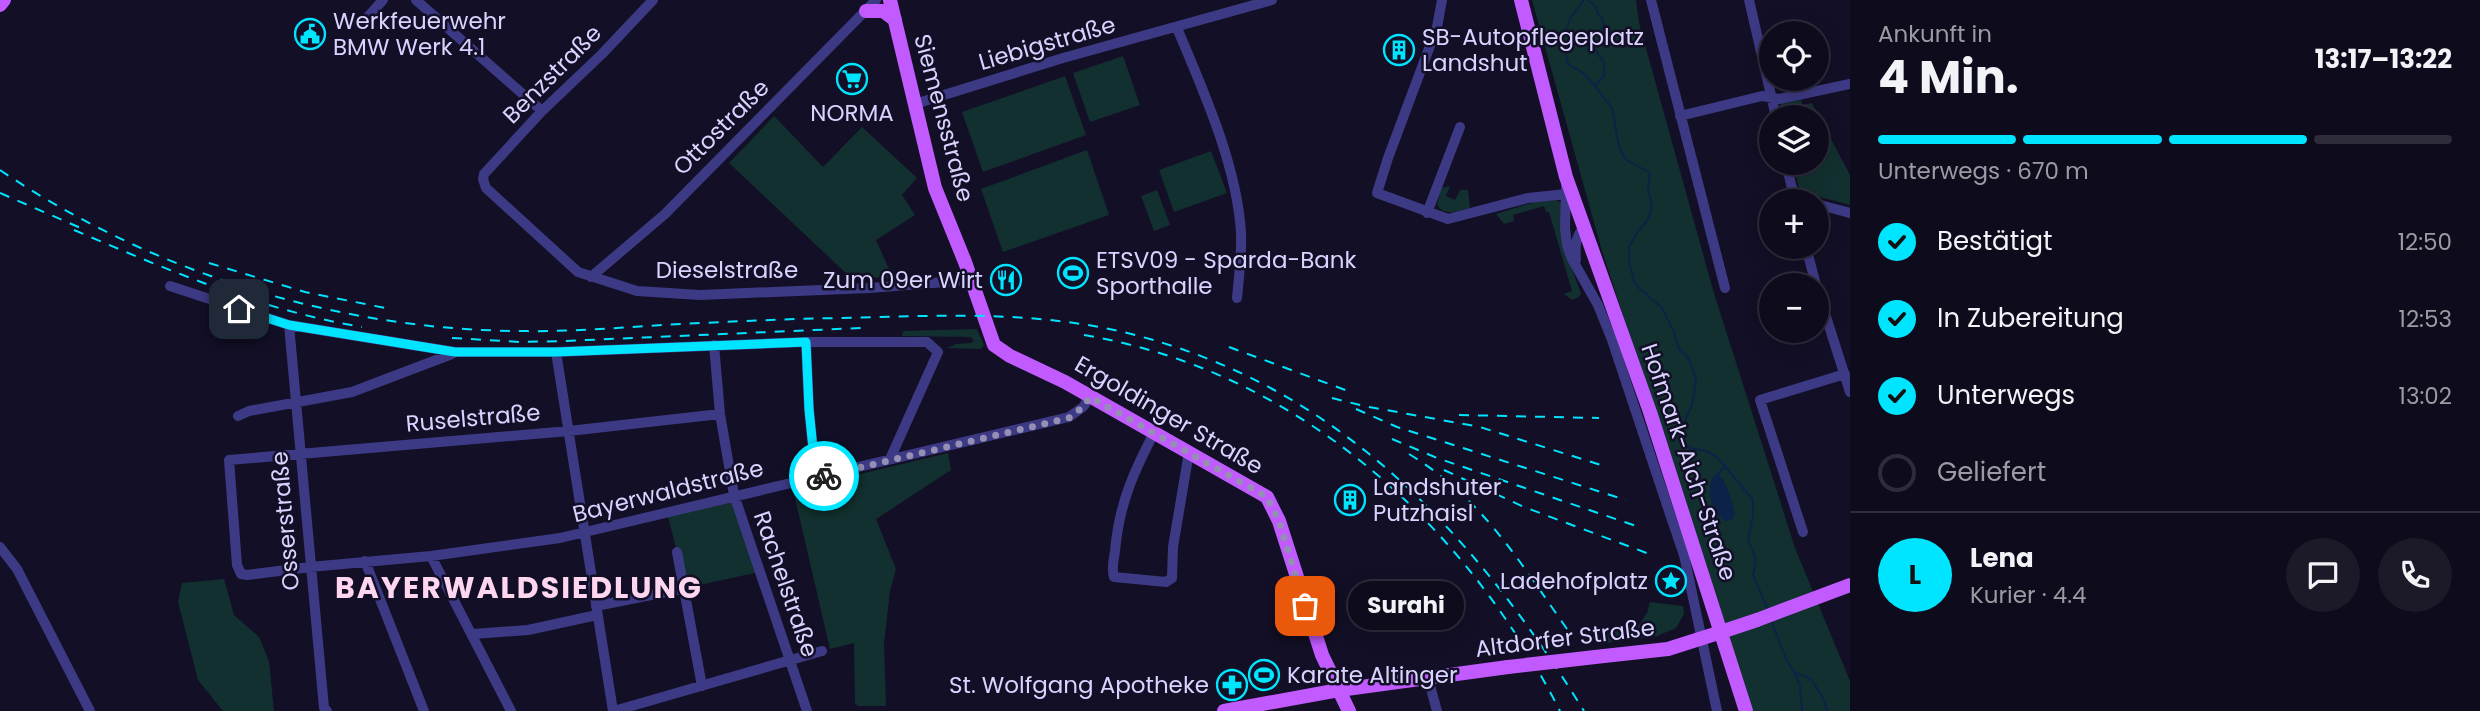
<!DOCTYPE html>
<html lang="de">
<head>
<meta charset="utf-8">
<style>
  :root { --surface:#0e0b1c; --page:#1c1929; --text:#f1f3f6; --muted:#9b9ba3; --line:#2e2b3b; --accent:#00e5ff }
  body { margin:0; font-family:Poppins,sans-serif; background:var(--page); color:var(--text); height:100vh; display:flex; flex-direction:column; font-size:26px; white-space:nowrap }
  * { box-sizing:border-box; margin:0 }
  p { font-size:23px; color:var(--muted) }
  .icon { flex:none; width:38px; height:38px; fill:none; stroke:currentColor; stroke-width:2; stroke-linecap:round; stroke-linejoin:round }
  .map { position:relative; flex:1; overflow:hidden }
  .side { display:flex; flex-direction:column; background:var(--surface); width:630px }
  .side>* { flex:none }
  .buttons { position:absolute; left:1759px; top:21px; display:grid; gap:14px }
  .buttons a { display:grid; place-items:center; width:70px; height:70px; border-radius:50%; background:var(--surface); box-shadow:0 4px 18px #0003,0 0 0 2px var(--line); font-size:35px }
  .pin { position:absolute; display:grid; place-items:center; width:60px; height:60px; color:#fff; margin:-30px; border-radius:14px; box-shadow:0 4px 10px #0006 }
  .courier { position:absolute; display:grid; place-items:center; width:70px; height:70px; margin:-35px; border:5px solid #00e5ff; border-radius:50%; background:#fff; color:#222; box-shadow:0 2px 9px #0007 }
  .bubble { position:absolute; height:49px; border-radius:24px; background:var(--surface); box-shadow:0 4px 18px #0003,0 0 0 2px var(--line); font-size:23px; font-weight:700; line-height:49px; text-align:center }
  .head em { font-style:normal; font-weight:700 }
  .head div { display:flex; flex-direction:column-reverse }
  .head { display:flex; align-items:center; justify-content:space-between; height:119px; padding:0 28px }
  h1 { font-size:46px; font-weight:700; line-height:52px }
  .bar { display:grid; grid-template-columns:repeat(4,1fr); gap:10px 7px; align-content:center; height:84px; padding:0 28px }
  .bar i { height:9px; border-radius:5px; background:var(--line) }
  .bar .active { background:var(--accent) }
  .bar p { grid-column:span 4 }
  .line { display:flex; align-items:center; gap:18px; padding:0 28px; border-top:2px solid var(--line) }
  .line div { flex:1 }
  .round { display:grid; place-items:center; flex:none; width:74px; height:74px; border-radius:37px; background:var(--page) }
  ol { padding:0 28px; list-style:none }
  li { display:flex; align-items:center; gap:21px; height:77px }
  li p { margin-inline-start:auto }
  li .icon { padding:7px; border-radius:50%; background:var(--accent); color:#111; stroke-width:4 }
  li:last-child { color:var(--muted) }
  li i { width:38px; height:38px; border:4px solid var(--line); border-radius:50% }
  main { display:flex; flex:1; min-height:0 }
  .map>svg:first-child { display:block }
  .green { fill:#12302f }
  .water { fill:#0c2248 }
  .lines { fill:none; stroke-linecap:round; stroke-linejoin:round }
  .stream { stroke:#0c2248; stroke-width:2 }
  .minor { stroke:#3d3a85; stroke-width:10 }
  .major { stroke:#c25bff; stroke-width:14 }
  .rail { stroke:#00e5ff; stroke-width:2; stroke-dasharray:10 9; stroke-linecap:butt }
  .major-bridge { stroke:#c25bff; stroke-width:14 }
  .done { stroke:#948fb3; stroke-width:7; stroke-dasharray:0 12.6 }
  .route { stroke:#00e5ff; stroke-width:9 }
  .labels { text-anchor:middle; stroke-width:5; stroke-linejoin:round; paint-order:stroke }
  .poi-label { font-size:23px; fill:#d9d4ff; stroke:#130f26; text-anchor:start }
  .street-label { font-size:23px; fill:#d9d4ff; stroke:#130f26 }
  .district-label { font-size:30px; font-weight:bold; letter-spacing:2px; fill:#ffd6f0; stroke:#130f26 }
</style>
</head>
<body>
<main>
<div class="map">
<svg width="1850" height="711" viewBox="0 0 1850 711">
  <rect width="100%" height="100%" fill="#130f26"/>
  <!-- green -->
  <path class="green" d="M1532,0H1636L1639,23L1713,290L1795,548L1850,681V711H1753L1602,251Z
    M1123,56L1140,105L1090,122L1073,73Z
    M1065,76L1086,135L983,172L962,112Z
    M1801,98L1802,105L1812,103L1850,175V205L1801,192L1799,189L1793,163H1816V117H1783L1780,102Z
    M774,116L823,167L862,127L917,178L902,195L915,215L876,240L893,278L850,277L729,163Z
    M1087,150L1109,215L1003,252L981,189Z
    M1211,151L1227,193L1174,212L1159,170Z
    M1450,186L1446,196L1455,200L1460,190H1468L1470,208C1458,211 1445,217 1437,205L1441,188Z
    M1157,190L1170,225L1154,231L1141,196Z
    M1555,199L1561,203L1563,246L1581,293L1579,297L1572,300L1564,294L1572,291L1549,212H1546L1544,206L1513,215L1514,221L1504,224L1496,214L1538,201Z
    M977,329L984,345L981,349L947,348L956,344L971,343L974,341L971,337L902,336L903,331Z
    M948,453L951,470L876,519L896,569L890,591L884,644L886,706H858L855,703L854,643L830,649L793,490Z
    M734,495L759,572L686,588L668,516Z
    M224,579L234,615L259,637L269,661L274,711H223L198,680L178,602L182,583Z
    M1650,602L1683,606L1684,614L1676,628L1657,636L1598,644C1607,627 1623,629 1639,625L1647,613Z"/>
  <!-- water -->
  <path class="water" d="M1718,474C1729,484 1731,501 1735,515L1732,520L1724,521C1711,509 1705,490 1714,475Z"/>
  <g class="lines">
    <!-- stream -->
    <path class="stream" d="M1584,0L1570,19L1562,40L1568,64L1583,73L1594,85
      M1588,0L1595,6C1599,22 1615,22 1592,37L1591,43L1604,63V76L1595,86L1612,108L1619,147L1625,159L1650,173L1648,189L1652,206L1648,220L1638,231L1629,247V262L1634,281L1639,288L1662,308L1674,332L1679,349L1686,355L1691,364L1696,379L1692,405L1682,427L1681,437L1689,448L1706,451L1717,457L1753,500V516L1748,539L1756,560L1753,575L1767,608
      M1718,474L1726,465
      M1771,620L1786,659L1794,672L1811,679L1823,698L1827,711
      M1794,672L1800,685L1802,711"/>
    <!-- minor -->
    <path class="minor" d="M416,0L542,111
      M653,0L602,54L542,111L484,174L483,179L486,188L578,272L637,291L700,295L869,288L971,280
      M1442,0L1437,27L1388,158L1377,193L1448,219L1528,198L1566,194
      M1651,0L1725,288
      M1749,0L1776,117
      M364,21L383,0
      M1177,28C1203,90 1237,165 1241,233C1242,255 1239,276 1237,298
      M915,104L1063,58L1272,0
      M1680,116L1762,96L1779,99L1850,84
      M1786,163L1795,201
      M1566,187L1565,228L1567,245L1572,259L1598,305L1612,340L1673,523L1684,555L1717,711
      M1816,204L1850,213
      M1427,213L1460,127
      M1806,247L1816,285
      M1576,260C1575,248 1575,236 1584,228
      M591,277L665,214L876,0
      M1816,285L1850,392
      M170,286L289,325L455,352H556L806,342H927L938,352L890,459
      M289,325L324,708L327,711
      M806,342L809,409L816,478
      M714,345L720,414L734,495L807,711
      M556,352L613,711
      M720,414L569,431L229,460L237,565L241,574L247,575L310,567L431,556L560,538L1069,417L1083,407L1090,397
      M238,416L249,411L352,392L452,354
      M1154,433C1133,473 1119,505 1115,551C1114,559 1111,569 1114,577L1166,582L1172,578L1173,547L1189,452
      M1803,532L1760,400L1845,374
      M0,547L17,569L90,711
      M677,552L702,686
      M431,556L511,711
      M365,561L424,711
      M596,606L686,588
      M473,634L528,630L597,615
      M1428,678L1437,711
      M614,711L822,651"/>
    <!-- major -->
    <path class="major" d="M890,0L935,188L965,262L994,345L1010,356L1065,382L1267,497L1279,521L1322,655L1349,711
      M1521,0L1566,177L1650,412L1746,711
      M0,5L4,0
      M866,11H883L895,20
      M1757,620L1850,585
      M1604,656L1668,649L1715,634
      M1224,711L1339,690L1508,667"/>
    <!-- rail -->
    <path class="rail" d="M0,170C151,272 337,330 520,331C567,332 614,328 662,325C721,322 780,319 840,318C935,316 1029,310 1123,332C1337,383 1473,532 1584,711
      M0,193L83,229
      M74,230C168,270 260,310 362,327
      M209,263L305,292L390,309
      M1084,335C1298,371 1464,522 1560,711
      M452,338L521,342L564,341L861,328
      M1229,347L1348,391
      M1332,398L1364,406L1480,427L1601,465
      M1356,409L1397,427L1626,500
      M1459,415L1599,418
      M1392,439L1437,458L1642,528
      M1409,454C1482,498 1519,561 1567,629
      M1444,470L1524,507L1652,555"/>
    <!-- major-bridge -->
    <path class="major-bridge" d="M1715,634L1757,620
      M1508,667L1604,656"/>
  </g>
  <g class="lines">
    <!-- done -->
    <path class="done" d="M824,476L1069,418L1083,407L1090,397L1267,497L1279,521L1305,606"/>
    <!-- route -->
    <path class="route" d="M239,309L289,325L455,352H556L806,342L809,409L816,478L824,476"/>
  </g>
  <!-- icons -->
  <defs>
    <g id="civic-ring" transform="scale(1.575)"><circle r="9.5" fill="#130f26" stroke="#00e5ff" stroke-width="1.5"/><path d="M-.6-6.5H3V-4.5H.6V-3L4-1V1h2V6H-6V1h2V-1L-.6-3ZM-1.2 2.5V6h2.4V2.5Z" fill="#00e5ff"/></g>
    <g id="building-ring" transform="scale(1.575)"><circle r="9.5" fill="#130f26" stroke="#00e5ff" stroke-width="1.5"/><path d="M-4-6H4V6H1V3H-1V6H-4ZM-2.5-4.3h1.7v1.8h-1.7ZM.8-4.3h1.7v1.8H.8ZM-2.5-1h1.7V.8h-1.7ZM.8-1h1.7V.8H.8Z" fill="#00e5ff"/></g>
    <g id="supermarket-ring" transform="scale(1.575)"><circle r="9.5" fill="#130f26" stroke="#00e5ff" stroke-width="1.5"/><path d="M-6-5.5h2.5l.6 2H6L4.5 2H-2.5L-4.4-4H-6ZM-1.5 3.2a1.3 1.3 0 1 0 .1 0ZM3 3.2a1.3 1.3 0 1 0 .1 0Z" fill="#00e5ff"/></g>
    <g id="stadium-ring" transform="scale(1.575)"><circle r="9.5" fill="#130f26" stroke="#00e5ff" stroke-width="1.5"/><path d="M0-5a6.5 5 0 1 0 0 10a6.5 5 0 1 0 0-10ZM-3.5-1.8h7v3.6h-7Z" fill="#00e5ff"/></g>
    <g id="restaurant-ring" transform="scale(1.575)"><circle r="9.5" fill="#130f26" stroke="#00e5ff" stroke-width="1.5"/><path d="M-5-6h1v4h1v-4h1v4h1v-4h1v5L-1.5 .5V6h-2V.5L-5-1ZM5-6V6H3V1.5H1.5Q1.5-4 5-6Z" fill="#00e5ff"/></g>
    <g id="sight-ring" transform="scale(1.575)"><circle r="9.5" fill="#130f26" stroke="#00e5ff" stroke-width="1.5"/><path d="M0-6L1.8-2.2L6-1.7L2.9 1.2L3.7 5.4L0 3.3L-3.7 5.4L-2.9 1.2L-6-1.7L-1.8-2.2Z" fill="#00e5ff"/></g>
    <g id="pharmacy-ring" transform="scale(1.575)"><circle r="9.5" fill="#130f26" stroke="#00e5ff" stroke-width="1.5"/><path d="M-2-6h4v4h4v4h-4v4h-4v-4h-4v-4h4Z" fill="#00e5ff"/></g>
  </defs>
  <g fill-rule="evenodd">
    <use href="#civic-ring" x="310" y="34"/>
    <use href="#building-ring" x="1399" y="50"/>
    <use href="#supermarket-ring" x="852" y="79"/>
    <use href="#stadium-ring" x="1073" y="273"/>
    <use href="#restaurant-ring" x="1006" y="280"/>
    <use href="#building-ring" x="1350" y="500"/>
    <use href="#sight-ring" x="1671" y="581"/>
    <use href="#stadium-ring" x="1264" y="675"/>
    <use href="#pharmacy-ring" x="1232" y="685"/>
  </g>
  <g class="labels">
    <!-- poi labels -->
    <g class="poi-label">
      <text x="333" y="29">Werkfeuerwehr<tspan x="333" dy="26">BMW Werk 4.1</tspan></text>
      <text x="1422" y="45">SB-Autopflegeplatz<tspan x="1422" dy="26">Landshut</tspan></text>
      <text x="852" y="121" text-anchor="middle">NORMA</text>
      <text x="1096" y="268">ETSV09 - Sparda-Bank<tspan x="1096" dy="26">Sporthalle</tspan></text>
      <text x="983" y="288" text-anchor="end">Zum 09er Wirt</text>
      <text x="1373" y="495">Landshuter<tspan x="1373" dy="26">Putzhaisl</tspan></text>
      <text x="1648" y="589" text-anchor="end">Ladehofplatz</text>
      <text x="1287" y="683">Karate Altinger</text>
      <text x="1209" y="693" text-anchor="end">St. Wolfgang Apotheke</text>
    </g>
    <!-- street labels -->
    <g class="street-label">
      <text transform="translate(1047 43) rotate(-16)" y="8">Liebigstraße</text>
      <text transform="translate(552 74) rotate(-45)" y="8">Benzstraße</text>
      <text transform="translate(944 118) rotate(75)" y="8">Siemensstraße</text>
      <text transform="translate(721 127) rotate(-45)" y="8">Ottostraße</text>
      <text x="727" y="278">Dieselstraße</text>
      <text transform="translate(1169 415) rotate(30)" y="8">Ergoldinger Straße</text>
      <text transform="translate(473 418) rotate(-5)" y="8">Ruselstraße</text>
      <text transform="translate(1689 462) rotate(71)" y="8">Hofmark-Aich-Straße</text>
      <text transform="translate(668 491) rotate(-14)" y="8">Bayerwaldstraße</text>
      <text transform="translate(285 521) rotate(-95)" y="8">Osserstraße</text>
      <text transform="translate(786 584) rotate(71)" y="8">Rachelstraße</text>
      <text transform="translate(1565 638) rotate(-7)" y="8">Altdorfer Straße</text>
    </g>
    <!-- district labels -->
    <g class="district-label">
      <text x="519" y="598">BAYERWALDSIEDLUNG</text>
    </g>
  </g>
</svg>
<div class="buttons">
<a><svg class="icon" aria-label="locate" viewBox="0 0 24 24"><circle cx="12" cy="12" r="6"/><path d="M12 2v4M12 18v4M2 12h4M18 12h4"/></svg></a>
<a><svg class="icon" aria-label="layers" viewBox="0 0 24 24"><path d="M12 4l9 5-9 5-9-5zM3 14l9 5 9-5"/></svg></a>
<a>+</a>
<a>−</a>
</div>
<div class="pin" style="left:1305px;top:606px;background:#ea580c"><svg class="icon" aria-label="bag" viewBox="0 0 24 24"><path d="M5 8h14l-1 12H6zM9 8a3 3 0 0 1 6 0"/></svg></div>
<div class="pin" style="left:239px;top:309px;background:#1f2937"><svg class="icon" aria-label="home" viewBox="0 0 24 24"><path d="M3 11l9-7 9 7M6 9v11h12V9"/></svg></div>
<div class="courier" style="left:824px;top:476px"><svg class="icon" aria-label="bike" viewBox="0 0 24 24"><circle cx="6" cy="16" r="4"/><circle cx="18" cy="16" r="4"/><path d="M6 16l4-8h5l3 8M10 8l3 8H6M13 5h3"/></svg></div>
<div class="bubble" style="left:1348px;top:581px;width:116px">Surahi</div>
</div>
<section class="side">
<div class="head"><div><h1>4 Min.</h1><p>Ankunft in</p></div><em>13:17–13:22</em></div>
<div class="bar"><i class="active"></i><i class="active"></i><i class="active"></i><i></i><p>Unterwegs · 670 m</p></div>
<ol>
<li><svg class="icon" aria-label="check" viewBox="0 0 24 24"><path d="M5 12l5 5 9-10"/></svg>Bestätigt<p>12:50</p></li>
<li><svg class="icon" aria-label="check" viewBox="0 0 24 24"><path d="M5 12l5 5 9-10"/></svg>In Zubereitung<p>12:53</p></li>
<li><svg class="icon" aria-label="check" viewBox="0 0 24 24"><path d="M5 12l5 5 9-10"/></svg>Unterwegs<p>13:02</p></li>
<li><i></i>Geliefert</li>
</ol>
<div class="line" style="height:126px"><b class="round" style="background:var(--accent);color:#111">L</b><div><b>Lena</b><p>Kurier · 4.4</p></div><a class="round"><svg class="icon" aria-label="chat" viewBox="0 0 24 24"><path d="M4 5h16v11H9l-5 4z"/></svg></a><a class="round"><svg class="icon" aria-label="phone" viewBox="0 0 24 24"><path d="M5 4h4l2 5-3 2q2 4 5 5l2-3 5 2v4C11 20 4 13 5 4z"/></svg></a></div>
</section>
</main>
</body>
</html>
